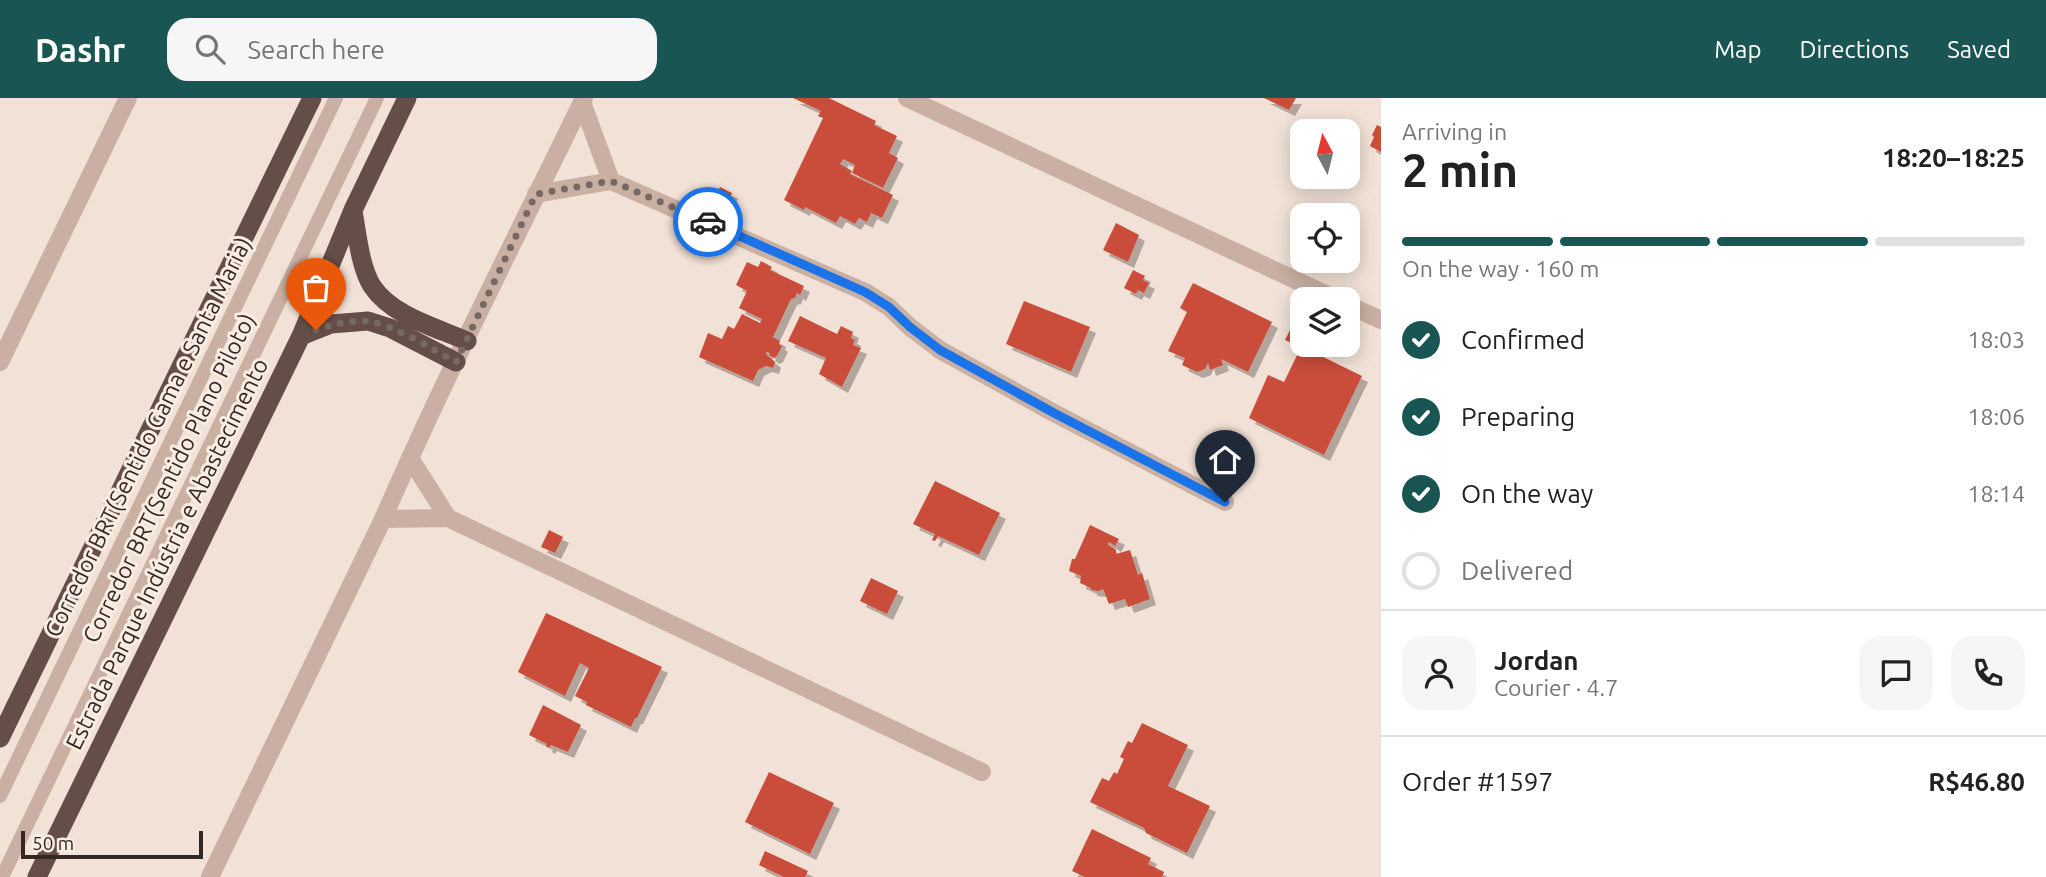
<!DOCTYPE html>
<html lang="en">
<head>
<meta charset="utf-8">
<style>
  :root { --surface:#fff; --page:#f6f6f6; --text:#222; --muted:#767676; --line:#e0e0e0; --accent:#195653 }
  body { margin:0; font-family:Ubuntu,sans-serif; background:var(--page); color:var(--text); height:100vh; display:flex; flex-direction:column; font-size:26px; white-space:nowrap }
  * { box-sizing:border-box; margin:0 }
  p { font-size:23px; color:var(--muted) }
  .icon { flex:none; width:38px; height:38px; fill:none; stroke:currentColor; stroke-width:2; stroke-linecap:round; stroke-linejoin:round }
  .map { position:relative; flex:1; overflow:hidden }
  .panel { display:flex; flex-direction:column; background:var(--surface); width:665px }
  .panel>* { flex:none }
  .needle { width:46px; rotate:353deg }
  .fabs { position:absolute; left:1290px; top:21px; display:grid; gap:14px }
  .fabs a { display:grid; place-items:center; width:70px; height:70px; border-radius:14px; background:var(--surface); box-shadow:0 4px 18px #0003; font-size:35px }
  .scale { position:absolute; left:21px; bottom:18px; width:182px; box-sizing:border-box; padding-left:7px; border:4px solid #342825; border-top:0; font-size:19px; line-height:24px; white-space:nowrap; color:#342825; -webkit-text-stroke:5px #f9ece2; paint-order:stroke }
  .pin { position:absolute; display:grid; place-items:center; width:60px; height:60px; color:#fff; margin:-72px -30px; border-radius:50% 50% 50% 0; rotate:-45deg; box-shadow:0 0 7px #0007 }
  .pin .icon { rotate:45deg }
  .courier { position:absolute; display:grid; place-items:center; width:70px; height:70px; margin:-35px; border:5px solid #1a73e8; border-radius:50%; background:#fff; color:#222; box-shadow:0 2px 9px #0007 }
  .head em { font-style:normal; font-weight:600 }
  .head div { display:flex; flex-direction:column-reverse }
  .head { display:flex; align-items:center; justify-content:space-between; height:119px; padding:0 21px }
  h1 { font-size:46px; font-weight:600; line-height:52px }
  .bar { display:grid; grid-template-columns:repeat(4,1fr); gap:10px 7px; align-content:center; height:84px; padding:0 21px }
  .bar i { height:9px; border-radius:5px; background:var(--line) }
  .bar .current { background:var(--accent) }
  .bar p { grid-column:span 4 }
  .line { display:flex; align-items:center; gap:18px; padding:0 21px; border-top:2px solid var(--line) }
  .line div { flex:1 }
  .round { display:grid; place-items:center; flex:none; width:74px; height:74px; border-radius:21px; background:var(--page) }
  ol { padding:0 21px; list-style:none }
  li { display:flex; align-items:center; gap:21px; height:77px }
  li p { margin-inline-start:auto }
  li .icon { padding:7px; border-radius:50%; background:var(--accent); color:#fff; stroke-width:4 }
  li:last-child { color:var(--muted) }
  li i { width:38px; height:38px; border:4px solid var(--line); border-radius:50% }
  header { display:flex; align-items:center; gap:42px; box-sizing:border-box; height:98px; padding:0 35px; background:var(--accent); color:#fff }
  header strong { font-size:33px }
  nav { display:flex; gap:38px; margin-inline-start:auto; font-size:24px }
  .search { width:490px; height:63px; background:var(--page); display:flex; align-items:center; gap:18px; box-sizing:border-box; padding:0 24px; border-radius:21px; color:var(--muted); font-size:26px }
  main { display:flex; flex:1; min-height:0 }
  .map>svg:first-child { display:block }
  .building { fill:#ca4e3b; filter:url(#shadow) }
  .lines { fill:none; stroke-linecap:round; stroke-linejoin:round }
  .service { stroke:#c9b0a2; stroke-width:14 }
  .minor { stroke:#c9b0a2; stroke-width:18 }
  .tertiary { stroke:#c9b0a2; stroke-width:18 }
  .trunk { stroke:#664e48; stroke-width:19 }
  .done { stroke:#766963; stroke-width:7; stroke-dasharray:0 12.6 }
  .route { stroke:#1a73e8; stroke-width:9 }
  .labels { text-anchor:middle; stroke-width:6; stroke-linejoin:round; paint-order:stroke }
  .street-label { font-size:23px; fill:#342825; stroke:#f9ece2 }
</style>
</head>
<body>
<header>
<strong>Dashr</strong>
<div class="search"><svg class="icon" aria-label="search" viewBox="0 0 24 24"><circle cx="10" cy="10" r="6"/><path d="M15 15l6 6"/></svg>Search here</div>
<nav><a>Map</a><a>Directions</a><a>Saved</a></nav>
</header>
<main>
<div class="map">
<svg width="1381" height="779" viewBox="0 0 1381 779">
  <defs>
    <filter id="shadow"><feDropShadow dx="6" dy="6" stdDeviation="0" flood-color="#0004"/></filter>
  </defs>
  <rect width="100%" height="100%" fill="#f1e1d6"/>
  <!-- building -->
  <path class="building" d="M793,0H829L876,23L874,27L897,38L889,55L898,60L883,90L852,75L855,67L843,61L840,66L852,73L850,76L893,97L882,120L871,115L867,124L859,120L855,126L840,118L836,125L805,109L804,112L784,102L823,20L818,18L821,13Z
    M1264,0H1296L1289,12Z
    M1377,27L1381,29V54L1370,48L1374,39L1372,37Z
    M720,89L732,95L727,105L714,99Z
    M1116,125L1139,137L1128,164L1103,152Z
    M761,163L772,169L770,172L804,188L800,197L797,195L795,200L791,201L773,239L780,243L779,246L782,248L777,258L774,260L769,257L770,255L767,254L766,256L775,264L773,270L766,268L758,272L753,283L699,259L708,235L722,241L728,228L734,231L742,216L760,225L762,221L739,210L747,193L736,187L747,164L758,169Z
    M1133,172L1145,178L1143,182L1149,185L1144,195L1138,192L1136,196L1124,190Z
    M1193,185L1272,224L1248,274L1221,261L1223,267L1210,272L1208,265L1205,271L1197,274L1182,267L1185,260L1168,253L1187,214L1180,210Z
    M1024,203L1090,229L1071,274L1006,246Z
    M800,218L837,236L841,228L853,234L851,240L855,242L853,247L861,250L842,289L819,276L826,260L788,243Z
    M1294,224L1302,228V247H1310L1307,251L1362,278L1324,357L1249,320L1268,277L1284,284L1301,249L1285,242Z
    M935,383L1000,415L979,457L938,438L935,443L932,442L935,436L913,426Z
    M1090,427L1119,441L1115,448L1109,444L1108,447L1116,452V456L1130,452L1138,477L1142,475L1150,501L1128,509L1125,501L1109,506L1103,491L1099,493L1091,492V490L1080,485L1081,478L1069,473L1072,461H1075Z
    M549,432L563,439L555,455L541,449Z
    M871,480L898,493L887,516L860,503Z
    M546,515L662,569L637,620H635L631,629L586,607L587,604L575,598L589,570L580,565L565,598L518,574Z
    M543,607L581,627L568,654L551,647L549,650L546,648L547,646L529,637Z
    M1142,625L1188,647L1168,688L1210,708L1187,755L1146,735L1144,730L1138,727L1090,704L1102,680L1109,683L1114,674L1117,676L1124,661L1120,659L1128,643L1132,645Z
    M769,674L834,705L810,756L745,724Z
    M1092,731L1151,760L1148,766L1164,774L1162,779H1085L1072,773Z
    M765,753L808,773L805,779H784L759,767Z"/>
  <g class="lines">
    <!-- service -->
    <path class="service" d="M0,698L336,0
      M2,779L377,0"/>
    <!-- minor -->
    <path class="minor" d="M907,0L1336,201
      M582,4L611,83
      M536,96L611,83L865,194L889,209L910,229L940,252L1054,315L1225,404
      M1348,207L1381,222
      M410,360L448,420
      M383,421L448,420L982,674"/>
    <!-- tertiary -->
    <path class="tertiary" d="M0,264L128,0
      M210,779L383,421C445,278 516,140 584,0"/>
    <!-- trunk -->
    <path class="trunk" d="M353,113C357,135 360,169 372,188C392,218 435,229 467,243
      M301,238L331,226L368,223L390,230L456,264
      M0,640L312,0
      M37,779L301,238L353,112L407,0"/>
  </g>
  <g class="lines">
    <!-- done -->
    <path class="done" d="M316,232C332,226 348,223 365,223C388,224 435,252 456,264L536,96L611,83L708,124"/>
    <!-- route -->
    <path class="route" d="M708,124L865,194L889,209L910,229L940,252L1054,315L1225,404"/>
  </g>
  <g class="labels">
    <!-- street labels -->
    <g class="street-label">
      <text transform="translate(148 339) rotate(-64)" y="8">Corredor BRT(Sentido Gama e Santa Maria)</text>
      <text transform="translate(169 380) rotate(-64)" y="8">Corredor BRT(Sentido Plano Piloto)</text>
      <text transform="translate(167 456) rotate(-64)" y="8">Estrada Parque Indústria e Abastecimento</text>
    </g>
  </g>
</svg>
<div class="fabs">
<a><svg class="needle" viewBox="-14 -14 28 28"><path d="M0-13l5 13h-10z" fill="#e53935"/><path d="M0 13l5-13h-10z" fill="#767676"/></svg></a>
<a><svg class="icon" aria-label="locate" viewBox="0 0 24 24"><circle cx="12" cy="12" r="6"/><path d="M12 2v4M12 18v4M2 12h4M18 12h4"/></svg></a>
<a><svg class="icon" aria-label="layers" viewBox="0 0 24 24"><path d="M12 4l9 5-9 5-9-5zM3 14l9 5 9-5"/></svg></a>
</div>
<div class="scale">50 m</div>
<div class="pin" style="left:316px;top:232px;background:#ea580c"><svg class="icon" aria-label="bag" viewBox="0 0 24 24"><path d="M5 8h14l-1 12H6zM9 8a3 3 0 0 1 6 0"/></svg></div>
<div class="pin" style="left:1225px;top:404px;background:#1f2937"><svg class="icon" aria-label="home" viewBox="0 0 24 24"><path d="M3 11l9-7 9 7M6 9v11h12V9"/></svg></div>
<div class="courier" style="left:708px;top:124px"><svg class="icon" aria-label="car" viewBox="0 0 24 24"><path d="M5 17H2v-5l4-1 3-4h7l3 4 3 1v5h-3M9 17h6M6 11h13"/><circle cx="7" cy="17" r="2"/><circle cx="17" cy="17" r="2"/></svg></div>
</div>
<section class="panel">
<div class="head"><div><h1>2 min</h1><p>Arriving in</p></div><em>18:20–18:25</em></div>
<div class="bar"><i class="current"></i><i class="current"></i><i class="current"></i><i></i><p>On the way · 160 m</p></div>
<ol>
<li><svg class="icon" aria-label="check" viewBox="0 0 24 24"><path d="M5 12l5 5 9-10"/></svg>Confirmed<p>18:03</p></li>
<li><svg class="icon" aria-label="check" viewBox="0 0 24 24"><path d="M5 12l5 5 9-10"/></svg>Preparing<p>18:06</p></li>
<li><svg class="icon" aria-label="check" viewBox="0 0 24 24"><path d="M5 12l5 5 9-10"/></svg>On the way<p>18:14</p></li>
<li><i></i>Delivered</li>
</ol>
<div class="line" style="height:126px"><a class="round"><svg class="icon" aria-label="person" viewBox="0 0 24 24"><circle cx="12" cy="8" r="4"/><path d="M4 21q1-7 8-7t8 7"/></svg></a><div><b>Jordan</b><p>Courier · 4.7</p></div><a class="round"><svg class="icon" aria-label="chat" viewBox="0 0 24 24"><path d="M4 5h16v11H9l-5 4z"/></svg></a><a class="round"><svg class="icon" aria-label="phone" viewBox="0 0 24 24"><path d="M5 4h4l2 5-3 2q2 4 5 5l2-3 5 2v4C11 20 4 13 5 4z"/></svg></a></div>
<div class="line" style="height:91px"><div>Order #1597</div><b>R$46.80</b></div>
</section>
</main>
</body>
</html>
